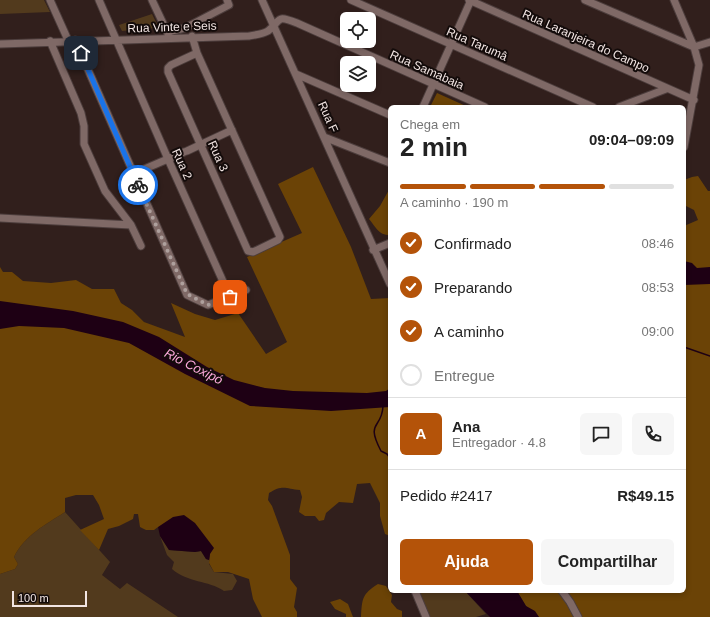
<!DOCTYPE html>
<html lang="pt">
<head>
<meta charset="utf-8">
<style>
  :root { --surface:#fff; --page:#f6f6f6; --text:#222; --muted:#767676; --line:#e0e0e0; --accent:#b45309 }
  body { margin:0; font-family:Helvetica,sans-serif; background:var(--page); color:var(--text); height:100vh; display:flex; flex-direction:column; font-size:15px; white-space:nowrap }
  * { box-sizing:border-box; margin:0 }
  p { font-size:13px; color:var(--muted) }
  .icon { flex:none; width:22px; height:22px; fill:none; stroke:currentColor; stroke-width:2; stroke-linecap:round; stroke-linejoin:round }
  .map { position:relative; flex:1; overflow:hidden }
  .side { position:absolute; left:388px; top:105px; width:298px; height:488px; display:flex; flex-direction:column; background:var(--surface); border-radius:6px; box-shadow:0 2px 6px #0003 }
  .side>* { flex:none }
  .buttons { position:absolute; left:340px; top:12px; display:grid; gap:8px }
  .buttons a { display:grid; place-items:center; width:36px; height:36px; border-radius:6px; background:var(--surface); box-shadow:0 2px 6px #0003; font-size:20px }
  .scale { position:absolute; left:12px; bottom:10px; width:75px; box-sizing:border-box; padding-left:4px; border:2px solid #f2e5e3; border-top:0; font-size:11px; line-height:14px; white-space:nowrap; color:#f2e5e3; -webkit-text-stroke:3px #130b0a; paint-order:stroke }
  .pin { position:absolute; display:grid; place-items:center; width:34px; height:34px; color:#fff; margin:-17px; border-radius:8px; box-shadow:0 2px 6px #0006 }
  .courier { position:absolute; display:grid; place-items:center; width:40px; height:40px; margin:-20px; border:3px solid #1a73e8; border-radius:50%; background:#fff; color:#222; box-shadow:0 1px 5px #0007 }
  .head em { font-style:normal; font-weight:700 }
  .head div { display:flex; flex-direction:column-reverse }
  .head { display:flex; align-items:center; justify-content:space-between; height:68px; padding:0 12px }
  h1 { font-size:26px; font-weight:700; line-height:30px }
  .bar { display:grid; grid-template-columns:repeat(4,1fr); gap:6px 4px; align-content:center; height:48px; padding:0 12px }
  .bar i { height:5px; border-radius:3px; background:var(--line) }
  .bar .current { background:var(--accent) }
  .bar p { grid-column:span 4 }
  .line { display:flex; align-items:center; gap:10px; padding:0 12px; border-top:1px solid var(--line) }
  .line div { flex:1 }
  .round { display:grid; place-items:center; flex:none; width:42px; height:42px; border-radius:6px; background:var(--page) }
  ol { padding:0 12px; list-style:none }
  li { display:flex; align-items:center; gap:12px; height:44px }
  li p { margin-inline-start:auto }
  li .icon { padding:4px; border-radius:50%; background:var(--accent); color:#fff; stroke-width:4 }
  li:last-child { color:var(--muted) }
  li i { width:22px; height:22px; border:2px solid var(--line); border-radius:50% }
  .primary-button { display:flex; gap:8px; margin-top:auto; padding:8px 12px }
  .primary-button a { flex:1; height:46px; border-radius:6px; background:var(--accent); color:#fff; font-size:16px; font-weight:700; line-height:46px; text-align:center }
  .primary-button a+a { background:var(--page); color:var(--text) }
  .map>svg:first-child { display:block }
  .green { fill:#523a1d }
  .forest { fill:#6b4306 }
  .water { fill:#1e0014 }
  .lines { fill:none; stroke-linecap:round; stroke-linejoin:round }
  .stream { stroke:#1e0014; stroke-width:1.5 }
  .minor-casing { stroke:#4c3d3c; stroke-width:9 }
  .minor { stroke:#7f6966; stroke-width:7 }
  .done { stroke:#aea09d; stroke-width:4; stroke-dasharray:0 7.2 }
  .route { stroke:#1a73e8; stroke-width:5 }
  .labels { text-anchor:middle; stroke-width:4; stroke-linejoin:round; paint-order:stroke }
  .street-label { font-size:12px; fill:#f2e5e3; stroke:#130b0a }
  .water-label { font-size:13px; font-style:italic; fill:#fca8db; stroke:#130b0a }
</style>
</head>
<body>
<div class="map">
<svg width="710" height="617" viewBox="0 0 710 617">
  <rect width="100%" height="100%" fill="#311f1c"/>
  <!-- green -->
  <path class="green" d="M0,0H44L50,12L0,14Z
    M152,14L158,26L155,28L122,31L119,25Z
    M65,512L110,562L102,575L120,589L127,583L178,617H0V574L15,569L18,564L14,557C25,535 45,525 65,512Z
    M160,536L169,550L195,552L201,551L206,559L209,560V564L214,572L233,574L237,581L232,590L224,591C208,580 188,583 172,569L174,562L167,555Z
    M417,591H465L486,614L476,617H429Z"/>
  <!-- forest -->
  <path class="forest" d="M437,93L468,107H430Z
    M313,167L351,247L371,299L390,298V536L385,534L380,516V503L370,483L357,484L353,503L339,502L326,513L324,520L319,521L315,516H305L299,512L302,497L300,490C286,489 283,484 269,493L268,500L272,506L290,555V579L297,588L294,607L297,612V617H262L253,599L249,579L228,572H214L209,563L210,554L158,527L154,530H146L140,527L138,514H134L133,519L119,526L108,529L99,550L80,530L104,519L99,505L93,495H76L65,498V512C45,525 25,535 14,557L18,564L15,569L0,574V267L3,272H12L23,281L51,283L76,280L92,289H114L121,303L132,310L144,322L185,337L171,303L195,314L215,320L238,313L266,354L287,342L247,257L302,233L278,184Z
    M698,176L708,191H710V617H580L566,591H684V226L698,220L694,210L684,205V180L692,177Z
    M390,188V235C378,235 376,227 369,219L380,206Z
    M378,584L386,586L392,595L391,602L397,609L402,611V617H361C362,599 362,594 378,584Z
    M517,591H558L576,617H539L526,606Z
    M340,599L348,604L353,617H346V614L335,609L330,602Z"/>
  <!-- water -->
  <path class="water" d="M684,261L692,263L697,268L710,267V284L684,285Z
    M0,301L73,311L123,322L159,337L207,367L234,380L265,388L293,391L367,393L386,391L390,388V407L331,411L250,406L185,374L129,343L64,328L19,326L0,329Z
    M184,515L195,523L214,548L210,554L209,560L206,559L201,551L195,552L169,550L160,536L158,527L173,517Z
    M465,591H517L526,606L535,611L539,617H490Z"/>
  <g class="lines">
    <!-- stream -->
    <path class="stream" d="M684,347L710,356
      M383,406C382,430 365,420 381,451L387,454L390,458"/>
    <!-- minor casing -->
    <g class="minor-casing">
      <path id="minor" d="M50,0L68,40
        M99,0L168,159L230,297
        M152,0L169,36
        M262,0L390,284
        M351,0L593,107
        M469,0L694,100
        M585,0L694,47L710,42
        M674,0L694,47L699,65L684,147
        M167,32L185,28L229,5L227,0
        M192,36L197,53L280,237L278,240L253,252L248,251L168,72V68L171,65L197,53
        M75,40L187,295L208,305L246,290
        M50,41L81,113L84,126V144L105,191L131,225L141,246
        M0,44L249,36C255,35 263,34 268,31C282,20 275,14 297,23L485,107
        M296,74L390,115
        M423,107L471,0
        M619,107L666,89
        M324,137L390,163
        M187,151L232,130
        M133,174L184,152
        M0,218L131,225
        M373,250L390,243
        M415,591L426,617
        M562,591L570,602L578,617"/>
    </g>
    <!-- minor -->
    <use href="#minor" class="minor"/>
  </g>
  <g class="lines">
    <!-- done -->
    <path class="done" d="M138,185L187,294L208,305L230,297"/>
    <!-- route -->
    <path class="route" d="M81,53L138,185"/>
  </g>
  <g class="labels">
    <!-- street labels -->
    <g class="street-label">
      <text transform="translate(172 27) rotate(-2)" y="4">Rua Vinte e Seis</text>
      <text transform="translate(586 41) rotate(24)" y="4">Rua Laranjeira do Campo</text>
      <text transform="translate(477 44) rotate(24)" y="4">Rua Tarumâ</text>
      <text transform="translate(427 70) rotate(24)" y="4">Rua Samabaia</text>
      <text transform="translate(328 117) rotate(66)" y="4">Rua F</text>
      <text transform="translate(218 156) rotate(66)" y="4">Rua 3</text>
      <text transform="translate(182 164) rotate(66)" y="4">Rua 2</text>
    </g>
    <!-- water labels -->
    <g class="water-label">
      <text transform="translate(194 366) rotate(27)" y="5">Rio Coxipó</text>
    </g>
  </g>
</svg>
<div class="buttons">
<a><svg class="icon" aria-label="locate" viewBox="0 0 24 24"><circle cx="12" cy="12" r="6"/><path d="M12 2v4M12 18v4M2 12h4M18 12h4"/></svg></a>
<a><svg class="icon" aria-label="layers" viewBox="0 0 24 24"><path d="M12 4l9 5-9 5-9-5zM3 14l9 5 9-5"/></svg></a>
</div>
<div class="scale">100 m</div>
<div class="pin" style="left:230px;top:297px;background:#ea580c"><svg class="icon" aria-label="bag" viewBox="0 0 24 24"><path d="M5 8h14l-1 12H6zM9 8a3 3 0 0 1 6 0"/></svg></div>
<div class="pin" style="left:81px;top:53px;background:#1f2937"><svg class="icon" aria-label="home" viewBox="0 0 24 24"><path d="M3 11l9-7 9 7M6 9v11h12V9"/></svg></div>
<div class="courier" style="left:138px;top:185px"><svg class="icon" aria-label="bike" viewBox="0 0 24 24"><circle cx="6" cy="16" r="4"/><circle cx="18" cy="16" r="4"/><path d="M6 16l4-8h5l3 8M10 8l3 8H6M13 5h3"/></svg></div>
<section class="side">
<div class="head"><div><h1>2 min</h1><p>Chega em</p></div><em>09:04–09:09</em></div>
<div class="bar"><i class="current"></i><i class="current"></i><i class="current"></i><i></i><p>A caminho · 190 m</p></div>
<ol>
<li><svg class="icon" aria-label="check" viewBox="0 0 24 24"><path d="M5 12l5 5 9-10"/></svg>Confirmado<p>08:46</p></li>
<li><svg class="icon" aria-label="check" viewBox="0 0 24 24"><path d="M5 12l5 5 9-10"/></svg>Preparando<p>08:53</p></li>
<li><svg class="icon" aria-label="check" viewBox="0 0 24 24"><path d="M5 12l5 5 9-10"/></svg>A caminho<p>09:00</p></li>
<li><i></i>Entregue</li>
</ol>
<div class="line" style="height:72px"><b class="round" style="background:var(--accent);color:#fff">A</b><div><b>Ana</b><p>Entregador · 4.8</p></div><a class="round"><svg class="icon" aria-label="chat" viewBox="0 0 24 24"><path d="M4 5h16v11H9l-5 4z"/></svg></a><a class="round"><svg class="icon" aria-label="phone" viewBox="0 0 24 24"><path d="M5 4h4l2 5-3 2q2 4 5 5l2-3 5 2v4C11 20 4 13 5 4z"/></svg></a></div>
<div class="line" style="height:52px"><div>Pedido #2417</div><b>R$49.15</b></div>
<div class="primary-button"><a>Ajuda</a><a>Compartilhar</a></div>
</section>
</div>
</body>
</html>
